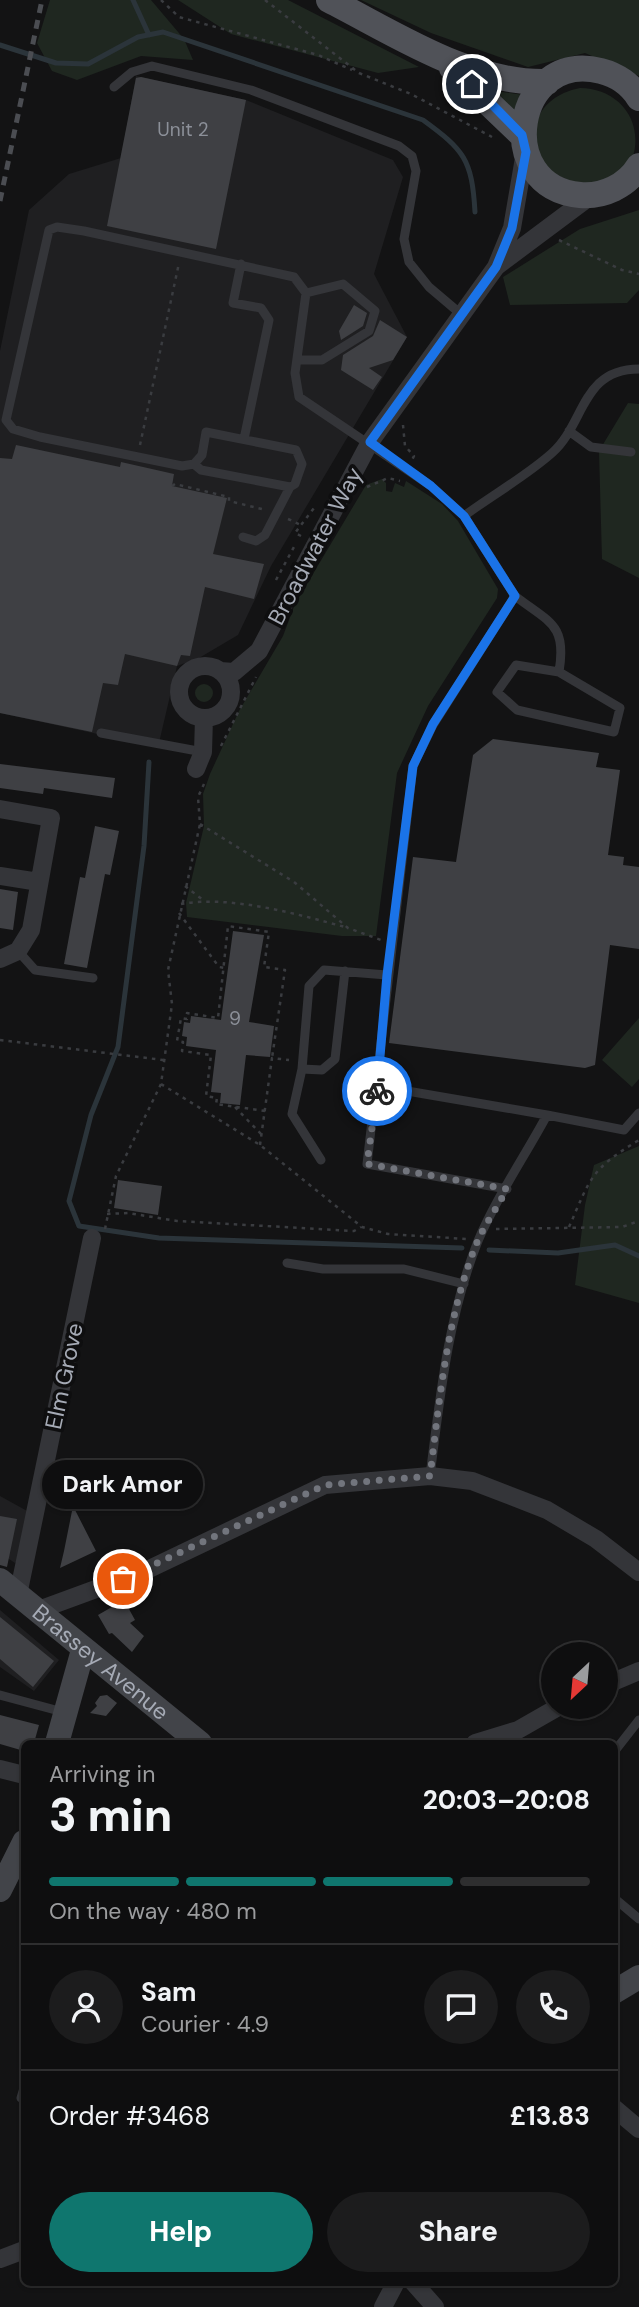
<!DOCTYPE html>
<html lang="en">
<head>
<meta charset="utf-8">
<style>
  :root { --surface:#0e0e0f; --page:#1c1c1d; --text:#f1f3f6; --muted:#9b9c9e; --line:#2e2e2f; --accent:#0f766e }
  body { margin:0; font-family:"DM Sans",sans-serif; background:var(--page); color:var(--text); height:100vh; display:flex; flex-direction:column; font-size:26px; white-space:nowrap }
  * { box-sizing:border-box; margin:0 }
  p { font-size:23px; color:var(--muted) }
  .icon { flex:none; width:38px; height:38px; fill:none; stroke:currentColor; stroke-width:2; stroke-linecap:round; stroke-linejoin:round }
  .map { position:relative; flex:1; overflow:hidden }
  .sheet { position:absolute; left:21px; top:1740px; width:597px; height:546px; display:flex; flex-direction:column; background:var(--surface); border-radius:10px; box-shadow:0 2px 5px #0004,0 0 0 2px var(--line) }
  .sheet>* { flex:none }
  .needle { width:46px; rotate:206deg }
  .tools { position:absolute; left:541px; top:1642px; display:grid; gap:14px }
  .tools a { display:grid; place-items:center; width:77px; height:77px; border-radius:50%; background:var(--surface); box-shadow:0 2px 5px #0004,0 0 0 2px var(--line); font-size:35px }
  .pin { position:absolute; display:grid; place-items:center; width:60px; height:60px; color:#fff; margin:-30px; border:4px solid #fff; border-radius:50%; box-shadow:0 2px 7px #0007 }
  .courier { position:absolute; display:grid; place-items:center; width:70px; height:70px; margin:-35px; border:5px solid #1a73e8; border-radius:50%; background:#fff; color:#222; box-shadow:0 2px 9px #0007 }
  .bubble { position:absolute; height:49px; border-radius:24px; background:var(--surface); box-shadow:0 2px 5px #0004,0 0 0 2px var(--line); font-size:23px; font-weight:800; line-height:49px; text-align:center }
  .summary em { font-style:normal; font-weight:800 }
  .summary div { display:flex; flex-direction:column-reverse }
  .summary { display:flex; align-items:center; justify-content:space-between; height:119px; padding:0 28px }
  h1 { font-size:46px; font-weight:800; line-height:52px }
  .bar { display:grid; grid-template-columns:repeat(4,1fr); gap:10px 7px; align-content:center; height:84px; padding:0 28px }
  .bar i { height:9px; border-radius:5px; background:var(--line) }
  .bar .active { background:var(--accent) }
  .bar p { grid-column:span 4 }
  .line { display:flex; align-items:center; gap:18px; padding:0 28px; border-top:2px solid var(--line) }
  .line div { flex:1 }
  .round { display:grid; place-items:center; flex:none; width:74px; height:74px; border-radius:37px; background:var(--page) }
  .primary-button { display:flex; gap:14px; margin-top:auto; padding:14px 28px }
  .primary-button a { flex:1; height:80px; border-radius:42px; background:var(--accent); color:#fff; font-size:28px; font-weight:800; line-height:80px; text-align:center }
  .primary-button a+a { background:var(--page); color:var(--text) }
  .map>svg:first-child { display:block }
  .built { fill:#1f1f21 }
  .green { fill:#1f2720 }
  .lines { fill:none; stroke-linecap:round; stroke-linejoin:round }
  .stream { stroke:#2b343a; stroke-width:5 }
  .building { fill:#3f4044 }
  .path { stroke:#3a3c40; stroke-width:2.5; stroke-dasharray:3.5 5; stroke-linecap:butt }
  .lane { stroke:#343539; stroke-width:9 }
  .street { stroke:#343539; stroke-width:18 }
  .secondary { stroke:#424449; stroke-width:24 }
  .primary { stroke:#505258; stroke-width:26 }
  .rail { stroke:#4b4d52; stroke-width:5; stroke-dasharray:9 7; stroke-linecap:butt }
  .done { stroke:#72757d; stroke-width:7; stroke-dasharray:0 12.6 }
  .route { stroke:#1a73e8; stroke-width:9 }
  .labels { text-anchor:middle; stroke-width:7; stroke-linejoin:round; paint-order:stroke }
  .number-label { font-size:19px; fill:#8c9099 }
  .street-label { font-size:23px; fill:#a5aab5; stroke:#0e0e0f }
</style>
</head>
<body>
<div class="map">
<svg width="639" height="2307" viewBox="0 0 639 2307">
  <rect width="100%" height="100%" fill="#131314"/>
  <!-- built -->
  <path class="built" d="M136,76L246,100L393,160L403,177L374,274L407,337L271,566L238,635L199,658L177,666L158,747L0,713V351L29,210L69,174L121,158Z
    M0,1496L29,1512L19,1559L15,1563L0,1553Z
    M0,1610L59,1660L34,1691L0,1667Z"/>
  <!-- green -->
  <path class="green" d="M50,0H151L184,39L193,60L141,56L77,80L52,71L37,43Z
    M178,0H288L419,67L378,73L231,34Z
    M361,0H639V76L585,53L528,67L431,33Z
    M474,81L502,92L524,95L513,116Z
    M580,88C612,88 639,112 635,147C634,155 630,166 624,171C614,179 600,183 590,189L545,170C542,159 534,143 535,132C536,107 558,92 580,88Z
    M639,210V290L627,303L510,305L503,277L580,229Z
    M628,403L639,404V578L602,559L599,451Z
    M382,479L386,483V491L392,492L395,483L404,487L406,481L442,504L458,521L498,589L497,598L428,706L397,773L376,936H342L187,917L186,903L204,826L203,794L210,774L239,711L283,636L295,604L366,485Z
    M195 693a9 9 0 1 1 18 0a9 9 0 1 1-18 0Z
    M639,1018V1079L632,1087L602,1060Z
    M639,1146V1303L575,1285L585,1205L594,1165Z"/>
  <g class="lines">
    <!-- stream -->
    <path class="stream" d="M133,0L149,35
      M0,45L56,63L88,64L138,37L163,32L423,120C464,150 472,159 475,212
      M149,762L144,846L118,1047L91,1115L69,1201L79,1226L159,1238L462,1248
      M489,1250L558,1253L615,1245L639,1256"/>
  </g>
  <!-- building -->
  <path class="building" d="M141,77L246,100L216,249L107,226L136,78Z
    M354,305L367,313L363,326L341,340L339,331Z
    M380,320L407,337L393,360L369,368L382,377L373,390L341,370L343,355L373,336Z
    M16,445L120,467L121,462L174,474L172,486L227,498L213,554L264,564L254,599L205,587L190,656L181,655L177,666L125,654L118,685L103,683L92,732L0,713V458L12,459Z
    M493,739L599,753L596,767L620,770L608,855L624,857L623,865L639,867V949L610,945L595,1065L585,1068L389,1043L413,857L456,862L473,755Z
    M0,764L115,778L112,798L44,788L43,794L0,788Z
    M95,826L119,831L110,875L105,874L87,968L64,964L80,877L85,878Z
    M0,889L18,892L13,930L0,928Z
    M233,931L264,935L249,1022L274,1026L270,1057L246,1055L240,1105L220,1103L221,1093L211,1092L216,1050L186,1046L187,1037L182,1036L184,1022L190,1023L191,1016L221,1020Z
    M118,1180L162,1186L158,1215L114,1208Z
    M73,1506L96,1551L60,1568L64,1551Z
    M0,1516L17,1519L7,1567L0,1565Z
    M124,1600L135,1620L130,1623L144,1636L132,1652L112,1633L109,1634L98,1615Z
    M0,1617L54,1661L33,1687L0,1659Z
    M107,1695L117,1703L106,1716L90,1713L97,1706L95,1703L100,1696Z
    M0,1715L39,1725L34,1743H24V1751L0,1744Z"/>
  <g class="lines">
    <!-- path -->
    <path class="path" d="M161,0L179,17L318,55L352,70
      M265,0L359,73L411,94L492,137
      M559,240L622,270L639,274
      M403,425L405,446L414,456L412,460
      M140,445L179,263
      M172,486L175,484L229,497V501L266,510
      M367,487L388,478L400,481
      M288,519L301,525
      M301,536L295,533L314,508
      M276,580L295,545
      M221,746L256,677
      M200,824L294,882L348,928L381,940
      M185,886L203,900
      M181,904C230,895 297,914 345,927
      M179,913L219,967L225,968
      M0,1040L163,1060
      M161,1084L260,1145L362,1227L388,1234L467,1239
      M235,1107L261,1134
      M265,1111L216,1104L217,1098L206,1096L211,1055L182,1051L183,1042L177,1041L181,1018L187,1019V1013L218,1018L228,926L269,932L264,967L285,970L272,1058
      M260,1145L272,1058L289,1060
      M107,1214L128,1213L177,1221L354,1231L361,1227
      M569,1227C591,1177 590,1170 639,1140
      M105,1229L116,1176L161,1084L172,1004L168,970L200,824L198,797L204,784
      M496,1229L622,1227L639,1221"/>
    <!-- lane -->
    <path class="lane" d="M114,87L132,72L152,66L251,90L399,146L412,156L416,171L404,239L409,262L429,287L462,315
      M241,264L233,303L261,308L269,320L244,439
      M298,360H322L369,331L375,311L343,284L306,293
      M569,431L591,447L631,452
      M194,464L201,470L290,487
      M464,516C492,495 525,477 552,453C585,424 581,369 639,369
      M243,537L256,541L265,535L290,487L295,484L302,464L296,450L206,432L202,455L194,464L182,466L40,437L13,429L6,420L49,230L57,227L84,231L294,277L306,293L295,373L299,397L431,486L464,516L515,596L433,725L413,766L367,1164L507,1189
      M515,596C550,623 567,624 559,672L620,708L614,732L517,710L497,692L516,665L559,672
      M101,733L203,752
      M18,951L35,970L93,978
      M345,971L335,1059L322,1070L302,1069L309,986L324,970L387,975
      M302,1069L292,1114L321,1160
      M378,1086L547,1115C525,1156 496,1198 478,1241C448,1316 440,1397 430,1476
      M547,1115L624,1130L639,1113
      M287,1263L323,1269H404L464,1284
      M0,1695L63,1712
      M614,1752L639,1720
      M614,1898L639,1919
      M21,2098L24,2088"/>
    <!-- street -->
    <path class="street" d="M497,266L592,195
      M179 692a26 26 0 1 1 52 0a26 26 0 1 1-52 0Z
      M220,671L234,672L259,651L370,442L496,267L512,228L525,152
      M196,769L203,752L204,718
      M0,809L51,818L31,930L18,951L0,959
      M0,876L39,882
      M18,1595L92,1238
      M36,1611L145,1571L325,1485L430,1476L472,1481L547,1510L596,1539L639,1572
      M606,1685L639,1671
      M475,1743L518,1730L560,1706
      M0,1769L24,1775
      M614,2108L639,2129
      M0,2259L24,2250
      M413,2282L435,2307
      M383,2307L396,2282"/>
    <!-- secondary -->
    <g class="secondary">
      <path id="s1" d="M0,1580L200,1743"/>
      <path d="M57,1743L83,1650"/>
      <path d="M0,1890L24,1842"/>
      <path d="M614,1992L639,1977"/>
    </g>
    <!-- primary -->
    <path class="primary" d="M329,0C396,34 470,84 547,82
      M452,68L522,135
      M639,98C631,85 617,75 601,71C514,49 492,187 580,195C603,197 627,186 639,166"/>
    <!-- rail -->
    <path class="rail" d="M0,201L42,0"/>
  </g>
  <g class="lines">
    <!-- done -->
    <path class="done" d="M123,1579L325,1485L430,1476C440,1397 447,1314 478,1240C486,1223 498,1206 507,1189L367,1164L377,1091"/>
    <!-- route -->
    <path class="route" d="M377,1091L387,975L413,766L433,724L515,596L464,516L431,486L370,442L496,267L512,228L526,152L522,135L472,84"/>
  </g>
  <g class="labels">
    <!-- number labels -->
    <g class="number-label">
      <text x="183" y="136">Unit 2</text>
      <text x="235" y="1025">9</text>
    </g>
    <!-- street labels -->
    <g class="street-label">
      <text transform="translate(315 546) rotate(-62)" y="8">Broadwater Way</text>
      <text transform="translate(64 1376) rotate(-78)" y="8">Elm Grove</text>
      <text dy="8" stroke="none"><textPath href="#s1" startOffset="130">Brassey Avenue</textPath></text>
    </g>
  </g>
</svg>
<div class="tools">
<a><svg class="needle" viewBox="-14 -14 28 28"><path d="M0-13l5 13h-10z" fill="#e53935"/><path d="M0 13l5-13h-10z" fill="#9b9c9e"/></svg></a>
</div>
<div class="pin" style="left:123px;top:1579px;background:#ea580c"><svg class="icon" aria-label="bag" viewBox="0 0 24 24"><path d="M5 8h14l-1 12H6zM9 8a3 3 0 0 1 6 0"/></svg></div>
<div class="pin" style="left:472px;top:84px;background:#1f2937"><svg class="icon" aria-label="home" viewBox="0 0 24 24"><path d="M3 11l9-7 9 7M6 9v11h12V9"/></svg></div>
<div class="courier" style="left:377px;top:1091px"><svg class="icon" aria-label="bike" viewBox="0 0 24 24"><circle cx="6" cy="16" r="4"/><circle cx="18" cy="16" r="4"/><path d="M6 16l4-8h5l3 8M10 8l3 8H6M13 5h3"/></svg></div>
<div class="bubble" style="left:42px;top:1460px;width:161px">Dark Amor</div>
<section class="sheet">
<div class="summary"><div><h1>3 min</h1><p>Arriving in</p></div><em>20:03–20:08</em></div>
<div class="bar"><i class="active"></i><i class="active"></i><i class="active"></i><i></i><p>On the way · 480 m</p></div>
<div class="line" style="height:126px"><a class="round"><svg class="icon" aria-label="person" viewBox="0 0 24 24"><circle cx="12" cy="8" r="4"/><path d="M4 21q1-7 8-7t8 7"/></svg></a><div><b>Sam</b><p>Courier · 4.9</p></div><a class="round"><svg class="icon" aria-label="chat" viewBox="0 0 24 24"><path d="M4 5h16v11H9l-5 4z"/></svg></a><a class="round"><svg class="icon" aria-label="phone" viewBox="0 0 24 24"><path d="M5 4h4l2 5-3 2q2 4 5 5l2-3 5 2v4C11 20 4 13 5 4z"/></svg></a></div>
<div class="line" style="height:91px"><div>Order #3468</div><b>£13.83</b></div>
<div class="primary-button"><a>Help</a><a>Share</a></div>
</section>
</div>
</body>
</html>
